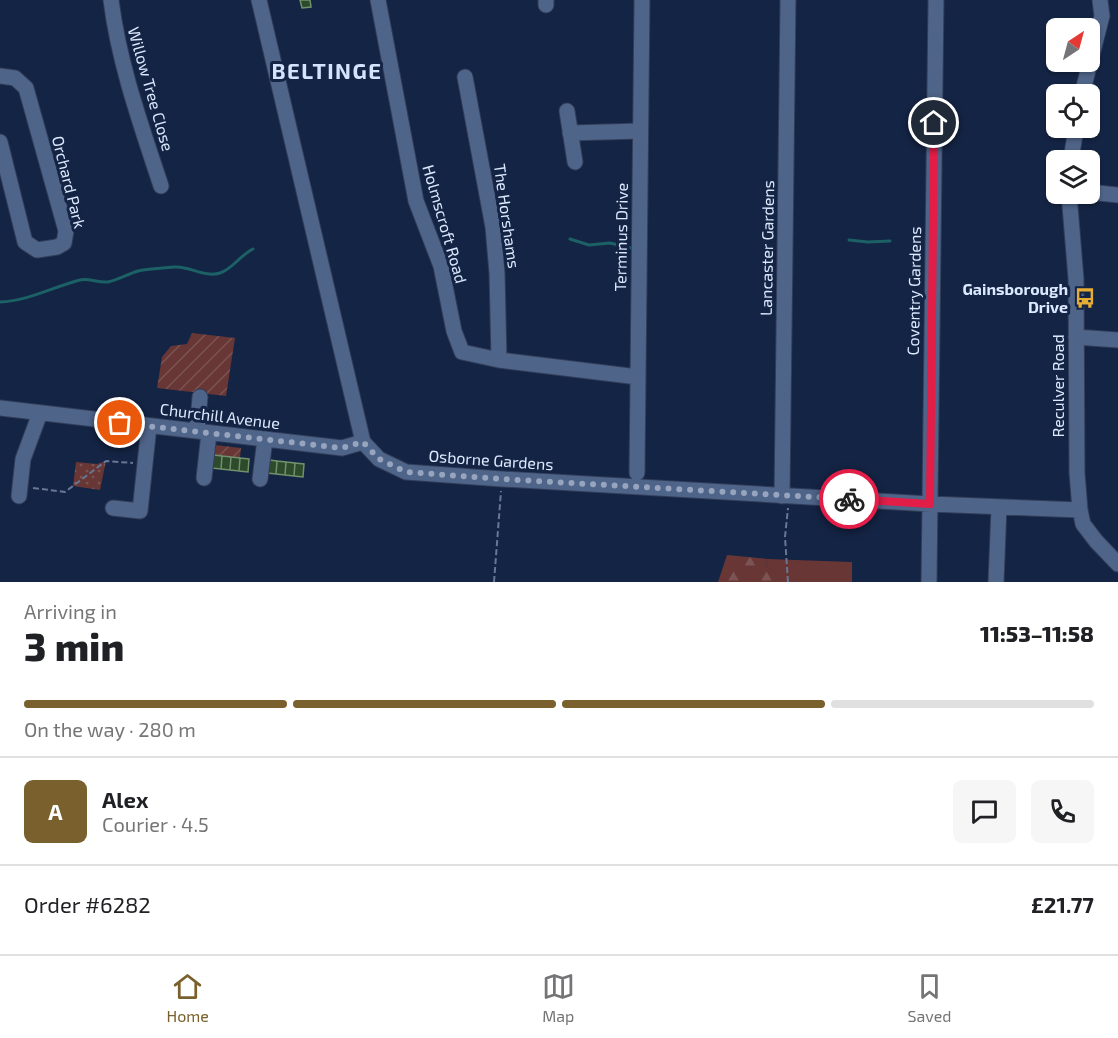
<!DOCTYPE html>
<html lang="en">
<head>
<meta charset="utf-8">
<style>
  :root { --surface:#fff; --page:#f6f6f6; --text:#202124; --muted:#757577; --line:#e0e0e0; --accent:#79602c }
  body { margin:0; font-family:"Exo 2",sans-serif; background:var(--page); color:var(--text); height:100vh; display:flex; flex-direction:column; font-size:22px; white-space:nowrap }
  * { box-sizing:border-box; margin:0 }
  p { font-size:20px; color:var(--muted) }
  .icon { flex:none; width:33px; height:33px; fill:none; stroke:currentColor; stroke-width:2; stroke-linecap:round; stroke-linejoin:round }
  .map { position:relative; height:582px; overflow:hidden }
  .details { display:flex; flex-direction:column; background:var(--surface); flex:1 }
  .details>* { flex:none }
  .needle { width:39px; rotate:36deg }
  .buttons { position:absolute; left:1046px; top:18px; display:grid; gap:12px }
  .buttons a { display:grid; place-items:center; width:54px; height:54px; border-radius:9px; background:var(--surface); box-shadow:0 2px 4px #0004; font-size:30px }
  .pin { position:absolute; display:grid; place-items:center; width:51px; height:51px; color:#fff; margin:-26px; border:3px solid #fff; border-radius:50%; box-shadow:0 2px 6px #0007 }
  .courier { position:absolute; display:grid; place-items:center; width:60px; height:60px; margin:-30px; border:4px solid #e11d48; border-radius:50%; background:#fff; color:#222; box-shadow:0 2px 8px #0007 }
  .summary em { font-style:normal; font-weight:800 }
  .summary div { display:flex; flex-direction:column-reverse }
  .summary { display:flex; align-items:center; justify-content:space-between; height:102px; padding:0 24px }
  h1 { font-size:39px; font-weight:800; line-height:45px }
  .bar { display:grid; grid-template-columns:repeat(4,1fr); gap:9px 6px; align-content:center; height:72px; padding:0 24px }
  .bar i { height:8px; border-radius:4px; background:var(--line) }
  .bar .on { background:var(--accent) }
  .bar p { grid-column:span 4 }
  .line { display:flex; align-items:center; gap:15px; padding:0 24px; border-top:2px solid var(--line) }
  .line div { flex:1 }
  .round { display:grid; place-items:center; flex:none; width:63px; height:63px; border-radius:9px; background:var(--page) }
  .tab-bar { display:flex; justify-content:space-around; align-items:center; height:84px; border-top:2px solid var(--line); background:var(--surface); font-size:16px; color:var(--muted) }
  .tab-bar a { display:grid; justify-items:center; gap:3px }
  .tab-bar .on { color:var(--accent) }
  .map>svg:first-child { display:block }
  .grass { fill:#673635 }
  .forest { fill:url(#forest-firs) }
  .park { fill:url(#park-dots) }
  .garden { fill:url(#garden-furrows) }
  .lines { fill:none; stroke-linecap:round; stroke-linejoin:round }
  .stream { stroke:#1b6166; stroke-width:3 }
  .building { fill:#2d4a2a; stroke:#71916d; stroke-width:1.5 }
  .minor-casing { stroke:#313d59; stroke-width:17 }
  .path { stroke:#687793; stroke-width:2; stroke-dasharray:6 3; stroke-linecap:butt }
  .minor { stroke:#4f6489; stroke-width:15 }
  .done { stroke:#97a4be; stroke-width:6; stroke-dasharray:0 10.8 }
  .route { stroke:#e11d48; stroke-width:8 }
  .labels { text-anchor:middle; stroke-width:6; stroke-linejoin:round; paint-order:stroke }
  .street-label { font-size:16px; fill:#dde9ff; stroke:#142444 }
  .poi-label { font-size:16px; font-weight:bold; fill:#dde9ff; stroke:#142444; text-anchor:end }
  .district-label { font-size:22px; font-weight:bold; letter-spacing:1.5px; fill:#d5e4fe; stroke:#142444 }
</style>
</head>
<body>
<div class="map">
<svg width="1118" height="582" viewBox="0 0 1118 582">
  <defs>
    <pattern id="forest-firs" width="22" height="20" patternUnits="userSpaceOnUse" patternTransform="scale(1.5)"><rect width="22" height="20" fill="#673635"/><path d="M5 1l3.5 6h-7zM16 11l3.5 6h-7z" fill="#7c5353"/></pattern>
    <pattern id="park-dots" width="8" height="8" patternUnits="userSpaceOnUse" patternTransform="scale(1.5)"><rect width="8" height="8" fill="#673635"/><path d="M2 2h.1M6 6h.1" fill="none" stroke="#7c5353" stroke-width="1.8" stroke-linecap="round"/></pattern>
    <pattern id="garden-furrows" width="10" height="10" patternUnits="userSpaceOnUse" patternTransform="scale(1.5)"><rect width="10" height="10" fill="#673635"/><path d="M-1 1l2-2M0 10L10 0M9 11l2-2" fill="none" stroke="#7c5353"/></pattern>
  </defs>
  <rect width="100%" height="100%" fill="#142444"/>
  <!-- grass -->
  <path class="grass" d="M768,559L852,562V582H782L766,565Z"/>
  <!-- forest -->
  <path class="forest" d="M727,555L768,559L766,565L783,582H718Z"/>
  <!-- park -->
  <path class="park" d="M106,461L100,490L73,486L76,462L97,464Z"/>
  <!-- garden -->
  <path class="garden" d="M192,333L235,338L226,396L157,388L162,357L171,346L187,344Z
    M215,445L241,448L240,458L214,455Z"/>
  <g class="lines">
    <!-- stream -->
    <path class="stream" d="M570,239L589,245L610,243L631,248
      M849,240L868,242L890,241
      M0,302C28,301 53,287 80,280C89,278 98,283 108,282C118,280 128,274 138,271C150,268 163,268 175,267C190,266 205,278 220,273C233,269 240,255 253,249"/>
  </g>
  <!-- building -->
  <path class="building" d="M300,0H310L311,7L302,8Z
    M214,455L222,456L221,469L212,468Z
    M222,456L231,457L230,470L221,469Z
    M231,457L240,458L239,471L230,470Z
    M240,458L249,459L248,472L239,471Z
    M269,460L277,461L276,474L267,473Z
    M277,461L286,462L285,475L276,474Z
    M286,462L295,463L294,476L285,475Z
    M295,463L304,464L303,477L294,476Z"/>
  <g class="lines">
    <!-- minor casing -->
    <g class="minor-casing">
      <path id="minor" d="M111,0C119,64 141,125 161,186
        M259,0L363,442L379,459L406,472L502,479L930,504L1080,510
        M378,0L416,201L441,266L454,331L462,352L499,360L638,377
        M546,0V5
        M0,76L15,78L26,88L66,231L64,243L57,247L37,250L25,242L0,142
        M465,77L493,227L497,273L499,360
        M1082,94L1102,16L1100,0
        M567,111L575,162
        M570,133L640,131
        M1071,160L1076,128
        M1089,192L1118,195
        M1069,194L1076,279L1077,473L1080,510L1083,524L1096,541L1118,564
        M1076,337L1118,340
        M0,408L342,448L363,442
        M197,431L200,397
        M637,473L642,0
        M204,478L209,433
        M260,479L265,439
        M19,496L23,459L40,413
        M782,496L788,0
        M113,508L140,511L149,426
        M929,582L936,0
        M996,582L999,507"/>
    </g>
    <!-- path -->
    <path class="path" d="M33,488L65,492L106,461L133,463
      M494,582L501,491
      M788,582L785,537L788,508"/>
    <!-- minor -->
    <use href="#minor" class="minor"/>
  </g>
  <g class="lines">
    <!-- done -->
    <path class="done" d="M120,423L342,448L363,442L379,459L406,472L502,479L849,499"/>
    <!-- route -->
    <path class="route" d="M849,499L930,504L934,123"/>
  </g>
  <!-- icons -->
  <defs>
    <g id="bus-bare" transform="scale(1.62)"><path d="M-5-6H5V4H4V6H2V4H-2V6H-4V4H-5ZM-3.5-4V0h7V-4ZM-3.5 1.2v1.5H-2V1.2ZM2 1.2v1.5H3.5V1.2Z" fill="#e5ad35" stroke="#142444" stroke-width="2.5" paint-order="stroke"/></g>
  </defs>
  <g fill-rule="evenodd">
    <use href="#bus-bare" x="1085" y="298"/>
  </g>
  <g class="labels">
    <!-- street labels -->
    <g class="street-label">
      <text transform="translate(151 89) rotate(74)" y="6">Willow Tree Close</text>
      <text transform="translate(69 182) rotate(76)" y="6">Orchard Park</text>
      <text transform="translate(507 216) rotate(82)" y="6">The Horshams</text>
      <text transform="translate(445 224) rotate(74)" y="6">Holmscroft Road</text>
      <text transform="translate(621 237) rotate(-89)" y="6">Terminus Drive</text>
      <text transform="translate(767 248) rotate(-89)" y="6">Lancaster Gardens</text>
      <text transform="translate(914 291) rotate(-89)" y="6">Coventry Gardens</text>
      <text transform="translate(1058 386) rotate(-90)" y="6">Reculver Road</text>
      <text transform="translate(220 416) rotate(7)" y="6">Churchill Avenue</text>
      <text transform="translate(491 460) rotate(4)" y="6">Osborne Gardens</text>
    </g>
    <!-- poi labels -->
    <g class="poi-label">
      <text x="1068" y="295">Gainsborough<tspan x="1068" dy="18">Drive</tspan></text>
    </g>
    <!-- district labels -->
    <g class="district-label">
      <text x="327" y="79">BELTINGE</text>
    </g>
  </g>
</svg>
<div class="buttons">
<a><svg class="needle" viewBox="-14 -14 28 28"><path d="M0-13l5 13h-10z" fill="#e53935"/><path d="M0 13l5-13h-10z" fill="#757577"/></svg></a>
<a><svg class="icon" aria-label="locate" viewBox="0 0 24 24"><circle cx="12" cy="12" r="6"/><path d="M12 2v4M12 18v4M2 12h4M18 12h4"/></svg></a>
<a><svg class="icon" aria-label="layers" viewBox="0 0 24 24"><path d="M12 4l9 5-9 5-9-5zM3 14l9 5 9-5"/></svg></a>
</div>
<div class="pin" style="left:120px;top:423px;background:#ea580c"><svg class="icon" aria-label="bag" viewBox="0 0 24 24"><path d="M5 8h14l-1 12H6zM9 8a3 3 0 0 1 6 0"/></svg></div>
<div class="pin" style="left:934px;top:123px;background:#1f2937"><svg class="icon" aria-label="home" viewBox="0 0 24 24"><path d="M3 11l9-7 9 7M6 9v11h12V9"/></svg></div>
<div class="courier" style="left:849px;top:499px"><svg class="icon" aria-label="bike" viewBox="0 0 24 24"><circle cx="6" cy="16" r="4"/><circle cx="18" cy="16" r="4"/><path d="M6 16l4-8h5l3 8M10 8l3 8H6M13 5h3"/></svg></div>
</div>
<section class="details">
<div class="summary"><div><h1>3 min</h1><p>Arriving in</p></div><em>11:53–11:58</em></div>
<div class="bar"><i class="on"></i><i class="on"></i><i class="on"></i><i></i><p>On the way · 280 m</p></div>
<div class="line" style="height:108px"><b class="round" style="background:var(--accent);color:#fff">A</b><div><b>Alex</b><p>Courier · 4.5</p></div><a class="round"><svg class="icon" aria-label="chat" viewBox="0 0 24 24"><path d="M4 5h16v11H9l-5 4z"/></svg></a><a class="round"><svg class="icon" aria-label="phone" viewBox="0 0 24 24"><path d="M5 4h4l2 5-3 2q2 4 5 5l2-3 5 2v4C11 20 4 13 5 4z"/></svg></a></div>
<div class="line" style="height:78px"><div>Order #6282</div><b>£21.77</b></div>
</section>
<nav class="tab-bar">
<a class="on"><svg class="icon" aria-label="home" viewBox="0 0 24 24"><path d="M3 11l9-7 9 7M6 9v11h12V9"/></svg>Home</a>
<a><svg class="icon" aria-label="map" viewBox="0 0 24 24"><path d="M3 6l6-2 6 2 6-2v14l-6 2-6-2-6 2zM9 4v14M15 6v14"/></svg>Map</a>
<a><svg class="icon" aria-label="saved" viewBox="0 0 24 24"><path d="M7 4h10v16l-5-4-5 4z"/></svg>Saved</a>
</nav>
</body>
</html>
